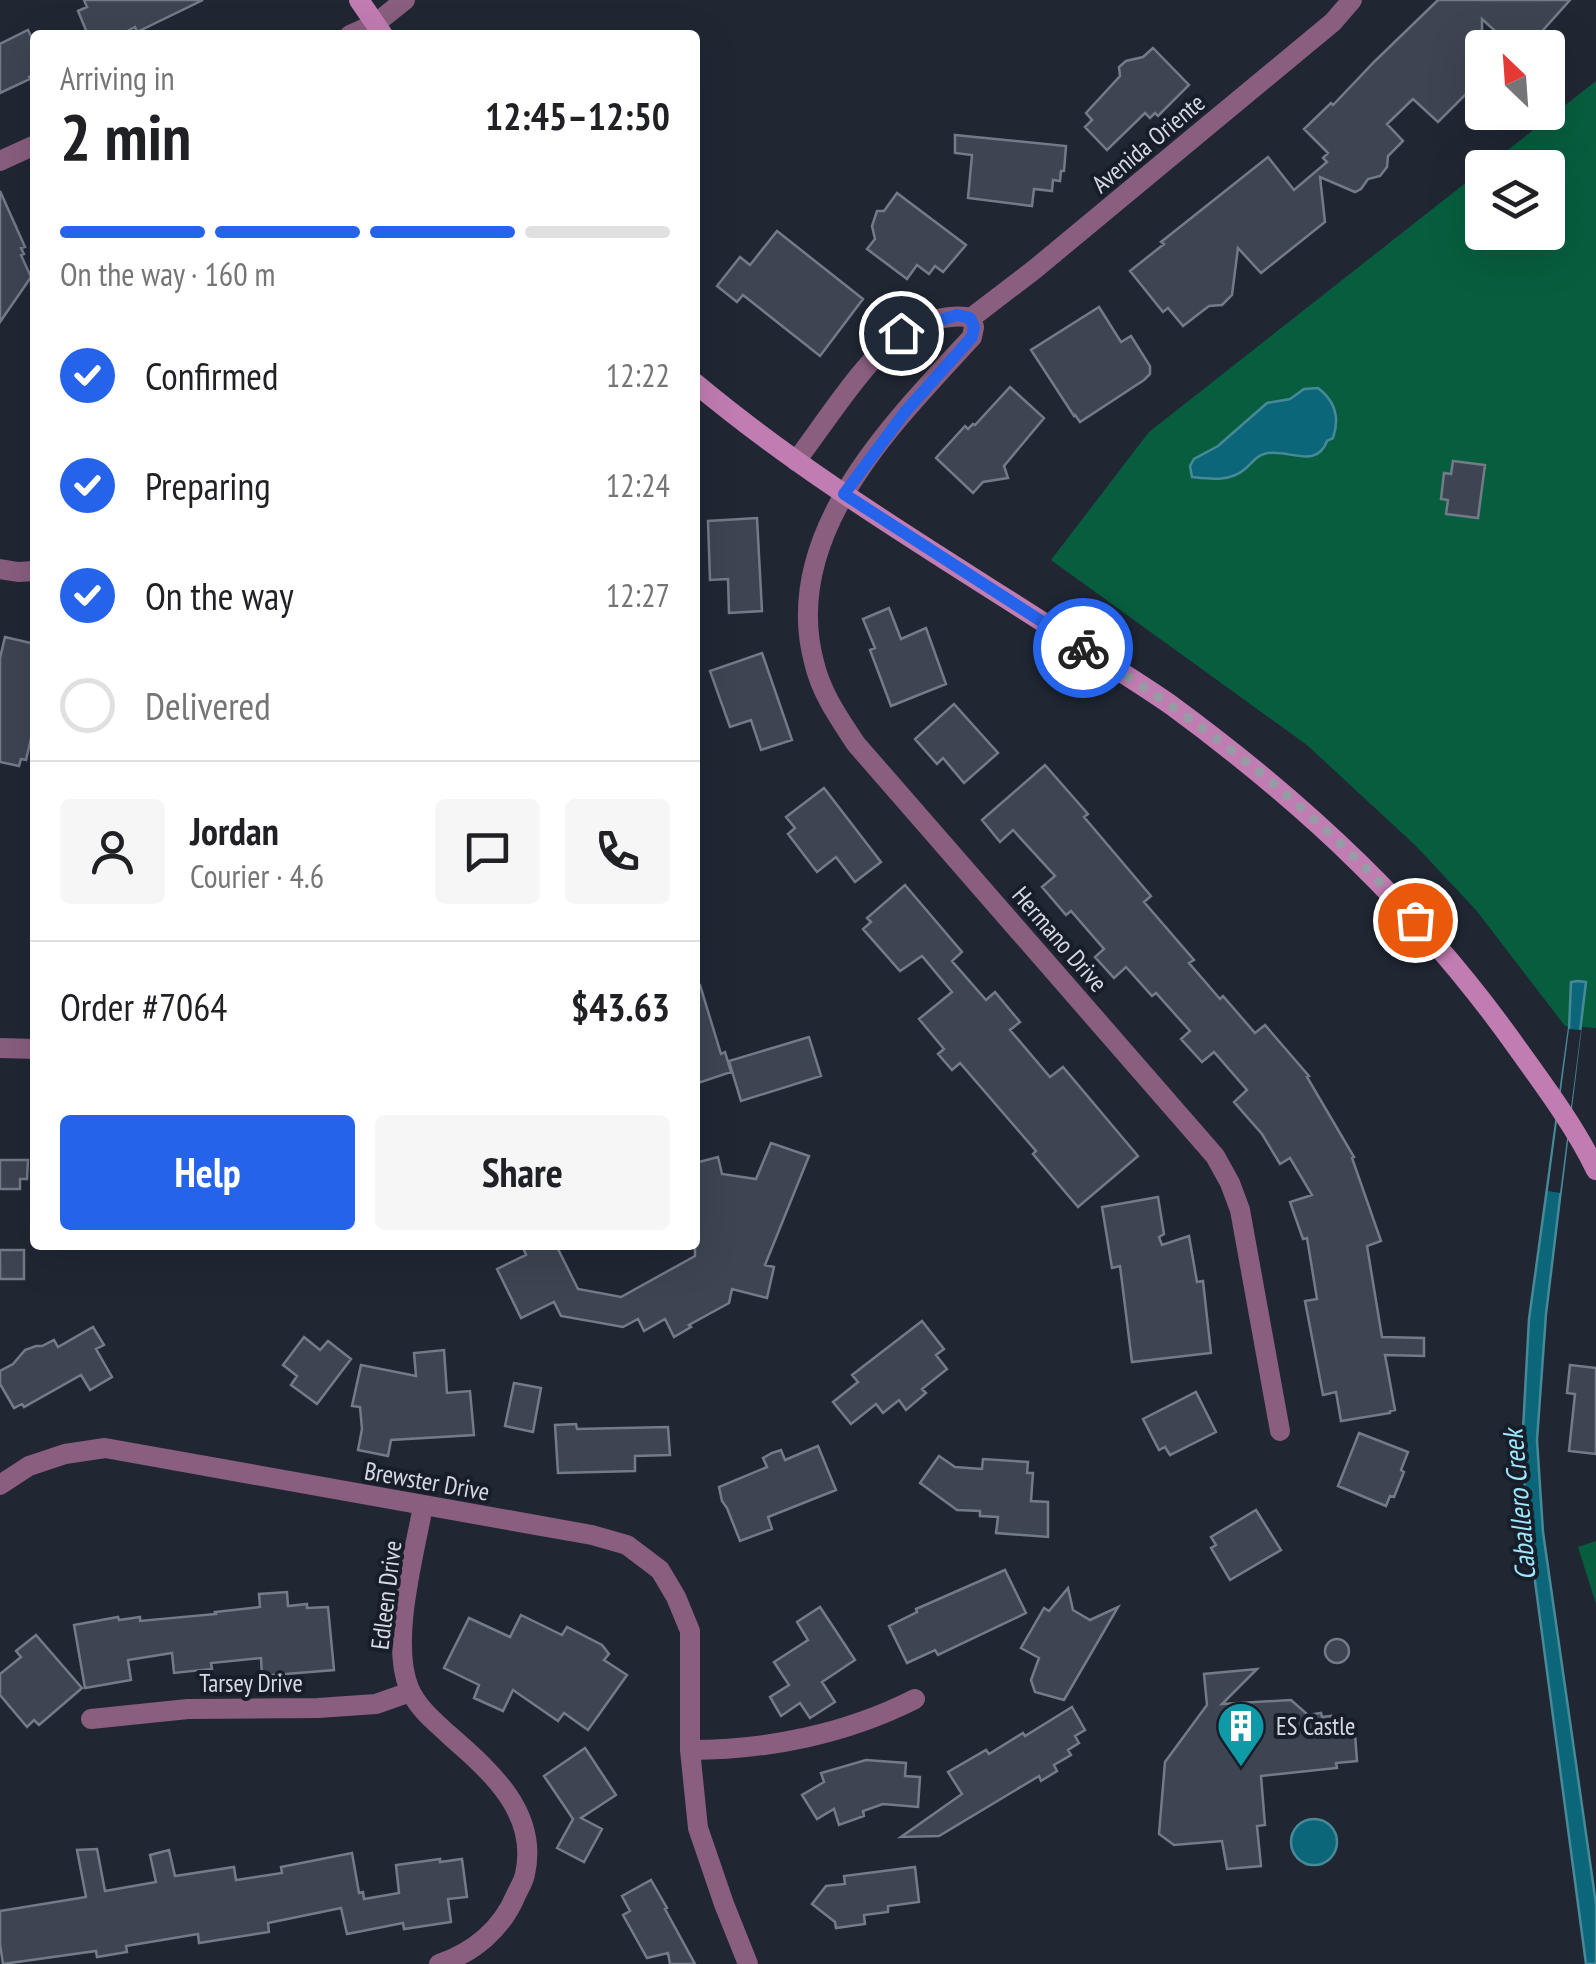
<!DOCTYPE html>
<html lang="en">
<head>
<meta charset="utf-8">
<style>
  :root { --surface:#fff; --page:#f6f6f6; --text:#202124; --muted:#757577; --line:#e0e0e0; --accent:#2563eb }
  body { margin:0; font-family:"PT Sans Narrow",sans-serif; background:var(--page); color:var(--text); height:100vh; display:flex; flex-direction:column; font-size:38px; white-space:nowrap }
  * { box-sizing:border-box; margin:0 }
  p { font-size:32px; color:var(--muted) }
  .icon { flex:none; width:55px; height:55px; fill:none; stroke:currentColor; stroke-width:2; stroke-linecap:round; stroke-linejoin:round }
  .map { position:relative; flex:1; overflow:hidden }
  .panel { position:absolute; left:30px; top:30px; width:670px; height:1220px; display:flex; flex-direction:column; background:var(--surface); border-radius:10px; box-shadow:0 10px 40px #0002 }
  .panel>* { flex:none }
  .needle { width:65px; rotate:335deg }
  .controls { position:absolute; left:1465px; top:30px; display:grid; gap:20px }
  .controls a { display:grid; place-items:center; width:100px; height:100px; border-radius:10px; background:var(--surface); box-shadow:0 10px 40px #0002; font-size:50px }
  .pin { position:absolute; display:grid; place-items:center; width:85px; height:85px; color:#fff; margin:-42px; border:5px solid #fff; border-radius:50%; box-shadow:0 2px 10px #0007 }
  .courier { position:absolute; display:grid; place-items:center; width:100px; height:100px; margin:-50px; border:8px solid #2563eb; border-radius:50%; background:#fff; color:#222; box-shadow:0 2px 12px #0007 }
  .overview em { font-style:normal; font-weight:700 }
  .overview div { display:flex; flex-direction:column-reverse }
  .overview { display:flex; align-items:center; justify-content:space-between; height:170px; padding:0 30px }
  h1 { font-size:65px; font-weight:700; line-height:75px }
  .bar { display:grid; grid-template-columns:repeat(4,1fr); gap:15px 10px; align-content:center; height:120px; padding:0 30px }
  .bar i { height:12px; border-radius:8px; background:var(--line) }
  .bar .selected { background:var(--accent) }
  .bar p { grid-column:span 4 }
  .line { display:flex; align-items:center; gap:25px; padding:0 30px; border-top:2px solid var(--line) }
  .line div { flex:1 }
  .round { display:grid; place-items:center; flex:none; width:105px; height:105px; border-radius:10px; background:var(--page) }
  ol { padding:0 30px; list-style:none }
  li { display:flex; align-items:center; gap:30px; height:110px }
  li p { margin-inline-start:auto }
  li .icon { padding:10px; border-radius:50%; background:var(--accent); color:#fff; stroke-width:4 }
  li:last-child { color:var(--muted) }
  li i { width:55px; height:55px; border:5px solid var(--line); border-radius:50% }
  .button { display:flex; gap:20px; margin-top:auto; padding:20px 30px }
  .button a { flex:1; height:115px; border-radius:10px; background:var(--accent); color:#fff; font-size:40px; font-weight:700; line-height:115px; text-align:center }
  .button a+a { background:var(--page); color:var(--text) }
  .map>svg:first-child { display:block }
  .green { fill:#075e3f }
  .water { fill:#0b6679; stroke:#488998; stroke-width:2.5 }
  .pier { fill:#202733 }
  .building { fill:#3d4552; stroke:#737b89; stroke-width:2.5 }
  .lines { fill:none; stroke-linecap:round; stroke-linejoin:round }
  .street { stroke:#895e7f; stroke-width:20 }
  .secondary { stroke:#c17cb1; stroke-width:20 }
  .done { stroke:#969ba5; stroke-width:10; stroke-dasharray:0 18 }
  .route { stroke:#2563eb; stroke-width:12 }
  .labels { text-anchor:middle; stroke-width:8; stroke-linejoin:round; paint-order:stroke }
  .street-label { font-size:25px; fill:#d5dae2; stroke:#171e29 }
  .poi-label { font-size:25px; fill:#d5dae2; stroke:#171e29; text-anchor:start }
  .water-label { font-size:28px; font-style:italic; fill:#9de8fd; stroke:#171e29 }
</style>
</head>
<body>
<div class="map">
<svg width="1596" height="1964" viewBox="0 0 1596 1964">
  <rect width="100%" height="100%" fill="#202733"/>
  <!-- green -->
  <path class="green" d="M1596,81V1028L1565,1026L1476,910L1416,846L1307,745L1051,560L1149,432L1482,170V232H1548V168L1486,167Z
    M1596,1541V1604L1578,1547Z"/>
  <!-- water -->
  <path class="water" d="M1318,388C1335,401 1340,418 1333,438L1327,441C1316,471 1286,447 1264,454C1256,456 1251,464 1245,469C1230,482 1210,479 1192,477L1190,466L1194,459L1218,446L1267,403L1290,399L1304,389Z
    M1578,981L1586,982L1546,1314L1537,1440L1543,1532L1596,1904V1964H1586L1527,1521L1522,1448L1529,1319L1569,1029L1571,982Z
    M1291 1842a23 23 0 1 1 46 0a23 23 0 1 1-46 0Z"/>
  <!-- pier -->
  <path class="pier" d="M1569,1029L1581,1030L1560,1193L1548,1191Z"/>
  <!-- building -->
  <path class="building" d="M84,0H203L137,32L135,27L120,35H88L78,11L87,7Z
    M1438,0H1570L1527,48H1514L1482,19V78L1438,122L1413,99L1387,124L1403,141L1388,156L1387,167L1380,176L1368,179L1361,189L1355,192L1320,177L1325,222L1261,273L1238,248L1232,295L1222,305L1209,306L1183,326L1168,308L1163,312L1130,271L1164,244L1161,242L1268,157L1294,190L1327,162L1323,158L1328,153L1304,129L1331,103L1333,105L1375,61Z
    M28,30L35,44V74L29,77L30,79L0,93V44Z
    M1153,48L1189,85L1158,116L1155,113L1150,118L1145,113L1107,150L1085,127L1092,120L1086,113L1120,76L1119,67L1126,61L1143,57Z
    M955,135L1066,146L1064,171H1061L1060,181L1053,180L1052,191L1034,189L1032,206L968,198L972,155L955,153Z
    M0,191L25,247L21,248L24,254L21,255L31,277L0,322Z
    M897,193L966,245L943,272L935,266L929,274L917,265L907,279L867,249L875,239L872,226L877,211H884Z
    M777,231L863,299L820,356L743,295L737,302L717,286L740,257L750,265Z
    M1099,307L1121,342L1131,336L1150,366V374L1144,380L1080,422L1075,415L1074,416L1031,350Z
    M1010,387L1044,418L1004,466L1008,478L983,482L973,493L936,458L965,426L968,429L973,424L975,425Z
    M1453,461L1485,465L1478,518L1446,514L1448,500L1441,499L1444,473L1451,474Z
    M757,518L762,611L729,613L728,579L710,580L708,521Z
    M889,608L901,639L926,628L946,684L891,706L870,650L875,648L863,619Z
    M5,637L35,644V721L26,760L21,759L19,766L0,762V658Z
    M762,653L792,740L761,750L751,720L730,727L710,671Z
    M954,704L998,753L964,783L943,758L937,764L915,739Z
    M1045,765L1088,814L1084,817L1151,896L1144,902L1194,960L1189,963L1220,999L1223,996L1255,1033L1265,1025L1309,1076L1307,1077L1354,1157L1352,1158L1381,1241L1367,1246L1382,1337L1424,1338V1356L1385,1355L1395,1410L1390,1411V1413L1341,1421L1336,1392L1323,1395L1305,1301L1317,1299L1307,1238L1303,1239L1290,1202L1312,1195L1290,1158L1280,1164L1262,1134L1234,1102L1247,1090L1214,1052L1202,1062L1181,1039L1190,1031L1156,993L1152,996L1126,967L1114,978L1095,957L1104,949L1071,911L1066,915L1042,887L1055,876L1013,830L1000,842L982,820Z
    M824,788L881,862L855,882L836,857L817,872L788,834L795,828L786,817Z
    M905,885L962,952L952,961L986,1000L995,992L1020,1022L1010,1030L1050,1077L1063,1067L1138,1156L1078,1207L1033,1154L1036,1151L960,1063L952,1070L938,1054L944,1049L919,1019L952,992L922,956L900,971L863,929L871,922L867,918Z
    M700,985L721,1054L725,1052L731,1072L695,1084V986Z
    M809,1037L821,1076L741,1101L729,1061Z
    M771,1143L809,1156L765,1265L774,1267L767,1298L732,1289L729,1303L689,1325L691,1327L674,1337L665,1319L644,1331L638,1319L623,1327L561,1316L554,1302L521,1318L497,1269L526,1255L522,1245H556L578,1289L621,1297L695,1256V1163L718,1157L722,1174L756,1179Z
    M0,1160H28L27,1179H20V1189H0Z
    M1158,1197L1164,1234L1159,1237L1162,1245L1189,1236L1197,1282L1203,1281L1211,1353L1132,1362L1120,1266L1112,1268L1102,1207Z
    M0,1250H24V1279H0Z
    M922,1321L944,1349L936,1355L947,1369L922,1389L926,1393L906,1410L899,1400L883,1413L876,1404L851,1424L833,1402L858,1382L852,1375Z
    M93,1327L104,1345L96,1349L112,1377L90,1390L81,1375L24,1407L22,1404L14,1408L0,1384V1371L13,1364L25,1350L36,1346H42L54,1340L58,1347Z
    M304,1337L320,1350L328,1341L351,1359L317,1404L291,1385L297,1376L283,1365Z
    M444,1350L447,1393L470,1391L474,1435L391,1440L388,1456L358,1450L362,1429L360,1407L352,1406L361,1365L416,1376L414,1353Z
    M1570,1365L1596,1368V1454L1569,1451L1575,1394L1567,1393Z
    M514,1383L541,1388L533,1432L505,1426Z
    M1196,1392L1216,1432L1170,1455L1165,1447L1159,1450L1143,1419Z
    M576,1424L577,1429L668,1427L670,1455L635,1456V1471L558,1473L555,1425Z
    M1359,1433L1408,1452L1401,1470L1404,1472L1394,1497L1390,1496L1386,1506L1338,1486Z
    M818,1446L836,1490L768,1517L772,1529L740,1541L727,1508L722,1501L719,1487L767,1467L763,1458L772,1453L781,1450L785,1460Z
    M939,1456L955,1467L982,1469L983,1459L1028,1462L1027,1473H1033L1031,1501L1048,1502V1537L996,1533L998,1517L980,1516V1511L957,1510L920,1483Z
    M1256,1510L1281,1550L1230,1580L1211,1548L1216,1545L1211,1537Z
    M1005,1570L1026,1613L938,1655L935,1650L907,1663L889,1626L917,1612L916,1609Z
    M1068,1588L1073,1610L1090,1620L1118,1607L1064,1700L1035,1692L1031,1680L1039,1658L1021,1648L1044,1608L1049,1611Z
    M287,1592L288,1606L307,1604V1608L328,1607L334,1670L262,1676L261,1658L211,1663L212,1669L174,1673L172,1653L128,1660L131,1680L85,1688L74,1625L118,1617L119,1620L140,1617V1621L216,1614L215,1612L260,1607L259,1594Z
    M820,1607L855,1660L822,1682L835,1702L810,1718L800,1703L781,1716L770,1697L789,1685L774,1662L808,1640L797,1622Z
    M521,1615L562,1635L567,1627L602,1645L609,1654L604,1660L627,1675L588,1730L564,1713L558,1721L513,1690L503,1711L474,1698L479,1685L444,1668L469,1618L510,1637Z
    M36,1635L82,1688L39,1725L34,1720L27,1727L0,1695V1674L21,1657L16,1651Z
    M1325 1651a12 12 0 1 1 24 0a12 12 0 1 1-24 0Z
    M1257,1669L1222,1704L1291,1700L1308,1715L1321,1713L1322,1717L1331,1716V1723L1354,1721L1357,1761L1336,1763L1337,1768L1261,1776L1265,1825L1257,1826L1261,1866L1227,1869L1222,1841L1174,1845L1159,1834L1165,1762L1207,1705L1204,1674Z
    M1072,1707L1085,1730L1075,1736L1079,1743L1068,1750L1071,1755L1054,1765L1057,1771L1041,1781L1039,1776L939,1836L901,1837L962,1794L948,1772L986,1750L989,1754L1023,1733L1025,1736Z
    M585,1748L616,1795L581,1818L602,1829L584,1862L557,1848L573,1819L544,1776Z
    M866,1760L906,1763L905,1776L920,1777L918,1807L883,1804L863,1811L864,1816L839,1825L834,1809L817,1819L802,1795L824,1782L821,1773Z
    M97,1849L105,1891L156,1882L150,1855L169,1850L175,1876L234,1867L236,1880L282,1873L281,1867L352,1853L359,1893L363,1892L364,1899L399,1893L396,1865L440,1859V1862L462,1859L467,1897L448,1899L451,1922L404,1929L403,1923L347,1934L341,1908L268,1923L269,1932L199,1943L198,1934L126,1946L127,1952L97,1957L96,1951L3,1964L0,1944V1911L86,1897L77,1850Z
    M915,1867L919,1902L888,1906V1912L864,1915L865,1924L836,1928L835,1922L812,1904L826,1886L845,1884L844,1876Z
    M651,1880L667,1908L665,1909L695,1964H670L668,1953L647,1958L623,1915L630,1911L622,1896Z"/>
  <g class="lines">
    <!-- street -->
    <path class="street" d="M350,35L375,24L405,0
      M0,161L35,145
      M971,318L974,327L972,337C893,423 780,534 814,662C821,693 839,718 856,744L1215,1156L1230,1183L1240,1210L1280,1431
      M796,461C823,426 867,356 902,333C917,322 954,313 971,318L1035,269L1333,22L1352,0
      M0,569L18,572L35,571
      M0,1048L35,1049
      M0,1485L29,1466L65,1454L105,1448L592,1535L627,1545L660,1570L676,1597L690,1631V1750L698,1828L724,1904L748,1964
      M423,1506C414,1556 390,1641 409,1688C417,1707 433,1720 448,1734C489,1770 539,1812 525,1874C524,1881 519,1888 516,1895C502,1929 473,1953 439,1964
      M91,1719L188,1709L318,1708L376,1704L410,1692
      M690,1750C767,1750 846,1734 915,1699"/>
    <!-- secondary -->
    <path class="secondary" d="M359,0L383,35
      M695,383C811,480 943,557 1069,639C1103,661 1138,682 1171,705C1306,804 1421,912 1518,1049C1546,1088 1575,1127 1596,1170"/>
  </g>
  <g class="lines">
    <!-- done -->
    <path class="done" d="M1083,648C1111,667 1140,684 1167,703C1257,765 1342,839 1415,920"/>
    <!-- route -->
    <path class="route" d="M901,333L957,315L970,318L974,327L972,337L905,412L844,494L1083,648"/>
  </g>
  <!-- icons -->
  <defs>
    <g id="building-pin" transform="scale(2.5)"><path d="M0 17L-7.5 6A9.5 9.5 0 1 1 7.5 6Z" fill="#0f9aa8" stroke="#171e29"/><path d="M-4-6H4V6H1V3H-1V6H-4ZM-2.5-4.3h1.7v1.8h-1.7ZM.8-4.3h1.7v1.8H.8ZM-2.5-1h1.7V.8h-1.7ZM.8-1h1.7V.8H.8Z" fill="#fff"/></g>
  </defs>
  <g fill-rule="evenodd">
    <use href="#building-pin" x="1241" y="1726"/>
  </g>
  <g class="labels">
    <!-- street labels -->
    <g class="street-label">
      <text transform="translate(1148 143) rotate(-40)" y="9">Avenida Oriente</text>
      <text transform="translate(1060 939) rotate(49)" y="9">Hermano Drive</text>
      <text transform="translate(427 1481) rotate(10)" y="9">Brewster Drive</text>
      <text transform="translate(386 1595) rotate(-83)" y="9">Edleen Drive</text>
      <text x="251" y="1692">Tarsey Drive</text>
    </g>
    <!-- poi labels -->
    <g class="poi-label">
      <text x="1276" y="1735">ES Castle</text>
    </g>
    <!-- water labels -->
    <g class="water-label">
      <text transform="translate(1519 1505) rotate(-95)" y="10">Caballero Creek</text>
    </g>
  </g>
</svg>
<div class="controls">
<a><svg class="needle" viewBox="-14 -14 28 28"><path d="M0-13l5 13h-10z" fill="#e53935"/><path d="M0 13l5-13h-10z" fill="#757577"/></svg></a>
<a><svg class="icon" aria-label="layers" viewBox="0 0 24 24"><path d="M12 4l9 5-9 5-9-5zM3 14l9 5 9-5"/></svg></a>
</div>
<div class="pin" style="left:1415px;top:920px;background:#ea580c"><svg class="icon" aria-label="bag" viewBox="0 0 24 24"><path d="M5 8h14l-1 12H6zM9 8a3 3 0 0 1 6 0"/></svg></div>
<div class="pin" style="left:901px;top:333px;background:#1f2937"><svg class="icon" aria-label="home" viewBox="0 0 24 24"><path d="M3 11l9-7 9 7M6 9v11h12V9"/></svg></div>
<div class="courier" style="left:1083px;top:648px"><svg class="icon" aria-label="bike" viewBox="0 0 24 24"><circle cx="6" cy="16" r="4"/><circle cx="18" cy="16" r="4"/><path d="M6 16l4-8h5l3 8M10 8l3 8H6M13 5h3"/></svg></div>
<section class="panel">
<div class="overview"><div><h1>2 min</h1><p>Arriving in</p></div><em>12:45–12:50</em></div>
<div class="bar"><i class="selected"></i><i class="selected"></i><i class="selected"></i><i></i><p>On the way · 160 m</p></div>
<ol>
<li><svg class="icon" aria-label="check" viewBox="0 0 24 24"><path d="M5 12l5 5 9-10"/></svg>Confirmed<p>12:22</p></li>
<li><svg class="icon" aria-label="check" viewBox="0 0 24 24"><path d="M5 12l5 5 9-10"/></svg>Preparing<p>12:24</p></li>
<li><svg class="icon" aria-label="check" viewBox="0 0 24 24"><path d="M5 12l5 5 9-10"/></svg>On the way<p>12:27</p></li>
<li><i></i>Delivered</li>
</ol>
<div class="line" style="height:180px"><a class="round"><svg class="icon" aria-label="person" viewBox="0 0 24 24"><circle cx="12" cy="8" r="4"/><path d="M4 21q1-7 8-7t8 7"/></svg></a><div><b>Jordan</b><p>Courier · 4.6</p></div><a class="round"><svg class="icon" aria-label="chat" viewBox="0 0 24 24"><path d="M4 5h16v11H9l-5 4z"/></svg></a><a class="round"><svg class="icon" aria-label="phone" viewBox="0 0 24 24"><path d="M5 4h4l2 5-3 2q2 4 5 5l2-3 5 2v4C11 20 4 13 5 4z"/></svg></a></div>
<div class="line" style="height:130px"><div>Order #7064</div><b>$43.63</b></div>
<div class="button"><a>Help</a><a>Share</a></div>
</section>
</div>
</body>
</html>
